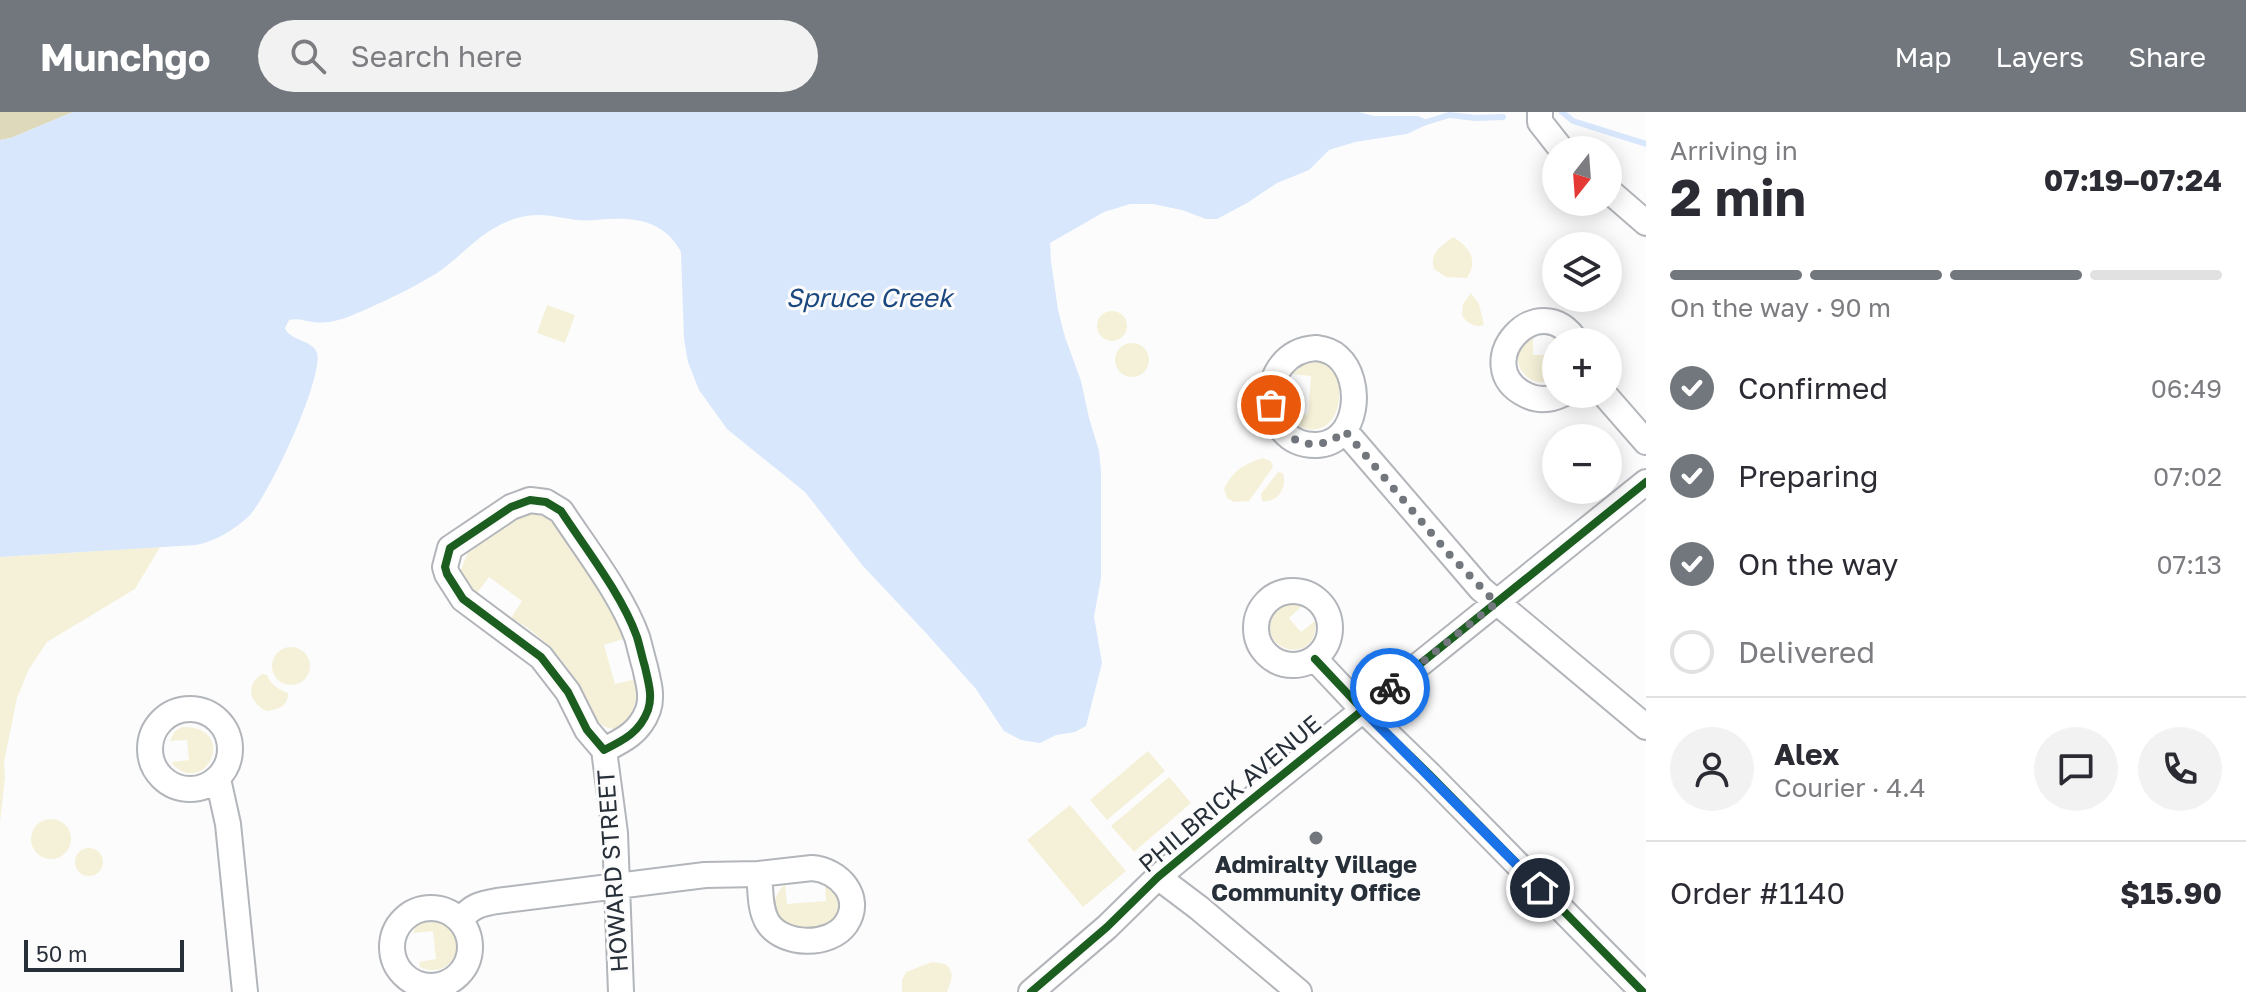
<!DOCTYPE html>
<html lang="en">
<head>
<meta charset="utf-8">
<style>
  :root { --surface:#fff; --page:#f2f2f3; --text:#2b2b33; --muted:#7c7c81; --line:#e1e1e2; --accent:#72777d }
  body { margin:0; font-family:"Golos Text",sans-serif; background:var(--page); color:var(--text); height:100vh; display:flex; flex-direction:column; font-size:30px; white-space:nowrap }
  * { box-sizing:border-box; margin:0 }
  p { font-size:26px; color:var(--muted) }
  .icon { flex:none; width:44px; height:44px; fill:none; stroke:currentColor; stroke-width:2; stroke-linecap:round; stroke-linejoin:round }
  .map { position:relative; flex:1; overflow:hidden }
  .drawer { display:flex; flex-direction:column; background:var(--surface); width:600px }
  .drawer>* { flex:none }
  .needle { width:52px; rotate:197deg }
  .tools { position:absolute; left:1542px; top:24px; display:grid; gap:16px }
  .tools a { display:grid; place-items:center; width:80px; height:80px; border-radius:50%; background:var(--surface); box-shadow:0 4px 20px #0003; font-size:40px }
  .scale { position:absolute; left:24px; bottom:20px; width:160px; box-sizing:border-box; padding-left:8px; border:4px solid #272f39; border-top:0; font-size:22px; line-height:28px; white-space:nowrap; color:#272f39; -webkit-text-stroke:6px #fcfcfc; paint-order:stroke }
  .pin { position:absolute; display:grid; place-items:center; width:68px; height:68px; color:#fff; margin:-34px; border:4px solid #fff; border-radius:50%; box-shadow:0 2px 8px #0007 }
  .courier { position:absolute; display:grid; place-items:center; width:80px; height:80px; margin:-40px; border:6px solid #1a73e8; border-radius:50%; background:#fff; color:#222; box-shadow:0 2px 10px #0007 }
  .overview em { font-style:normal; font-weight:700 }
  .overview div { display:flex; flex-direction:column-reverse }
  .overview { display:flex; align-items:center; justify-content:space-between; height:136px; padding:0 24px }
  h1 { font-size:52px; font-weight:700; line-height:60px }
  .bar { display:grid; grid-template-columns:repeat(4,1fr); gap:12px 8px; align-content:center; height:96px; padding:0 24px }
  .bar i { height:10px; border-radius:6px; background:var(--line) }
  .bar .selected { background:var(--accent) }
  .bar p { grid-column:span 4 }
  .line { display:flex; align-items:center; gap:20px; padding:0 24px; border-top:2px solid var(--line) }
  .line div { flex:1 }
  .round { display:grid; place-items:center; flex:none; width:84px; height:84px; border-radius:42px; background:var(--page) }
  ol { padding:0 24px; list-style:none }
  li { display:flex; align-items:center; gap:24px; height:88px }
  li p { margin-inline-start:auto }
  li .icon { padding:8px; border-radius:50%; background:var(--accent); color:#fff; stroke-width:4 }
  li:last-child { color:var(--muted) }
  li i { width:44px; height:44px; border:4px solid var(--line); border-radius:50% }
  header { display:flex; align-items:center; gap:48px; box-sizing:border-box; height:112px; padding:0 40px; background:var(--accent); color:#fff }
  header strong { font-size:38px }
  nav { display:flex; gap:44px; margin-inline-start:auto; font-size:28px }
  .search { width:560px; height:72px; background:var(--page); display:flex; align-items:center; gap:20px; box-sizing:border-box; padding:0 28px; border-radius:44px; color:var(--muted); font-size:30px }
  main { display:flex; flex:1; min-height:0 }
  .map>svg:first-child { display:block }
  .green { fill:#f5f1d8 }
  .forest { fill:#ded9ba }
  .water { fill:#d8e7fb }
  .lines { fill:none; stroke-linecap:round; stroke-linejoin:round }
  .stream { stroke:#d8e7fb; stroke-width:6 }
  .minor-casing { stroke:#b2b5ba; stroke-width:28 }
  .minor { stroke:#fff; stroke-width:24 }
  .cycleway-casing { stroke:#fcfcfc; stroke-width:13 }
  .cycleway { stroke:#1b5e20; stroke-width:8 }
  .done { stroke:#72777d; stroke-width:8; stroke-dasharray:0 14.4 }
  .route { stroke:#1a73e8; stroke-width:10 }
  .poi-dot { fill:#72777d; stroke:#fcfcfc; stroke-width:3 }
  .labels { text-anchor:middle; stroke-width:6; stroke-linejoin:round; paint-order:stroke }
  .street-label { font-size:24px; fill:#272f39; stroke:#fcfcfc }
  .poi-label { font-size:24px; font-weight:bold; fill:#272f39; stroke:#fcfcfc }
  .water-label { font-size:26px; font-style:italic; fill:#1b487f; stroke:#fcfcfc }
</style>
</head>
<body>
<header>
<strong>Munchgo</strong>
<div class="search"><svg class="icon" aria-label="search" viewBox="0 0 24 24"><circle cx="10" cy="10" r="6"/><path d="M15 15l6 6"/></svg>Search here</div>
<nav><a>Map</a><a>Layers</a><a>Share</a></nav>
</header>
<main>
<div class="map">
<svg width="1646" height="880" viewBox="0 0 1646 880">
  <rect width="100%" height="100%" fill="#fcfcfc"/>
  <!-- green -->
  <path class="green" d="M1453,125C1469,135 1479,147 1467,166L1446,165L1434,157C1429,140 1441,135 1453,125Z
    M1471,181L1479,192L1484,213C1475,216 1466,211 1462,203L1463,192Z
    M547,193L575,203L565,231L537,221Z
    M1097 214a15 15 0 1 1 30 0a15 15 0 1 1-30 0Z
    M1533,225V243H1552L1553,225L1560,230H1556V267C1540,274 1527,270 1519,254C1516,242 1520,229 1533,225Z
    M1115 248a17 17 0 1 1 34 0a17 17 0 1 1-34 0Z
    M1315,248C1321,250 1327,252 1332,257C1343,268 1341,299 1330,310C1316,324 1295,317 1288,301L1308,303L1311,264L1292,262L1306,250Z
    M1262,346L1271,349L1273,355L1249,389L1234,390L1227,386L1224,377C1232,359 1245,352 1262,346Z
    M1278,360L1283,361C1287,375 1279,391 1262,389L1261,382Z
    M535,400L542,401L554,410C576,444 612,488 623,527L604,533L615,572L636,567C641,585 628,632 601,612C594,606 593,599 589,591C573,558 544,522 511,506L522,489L489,465L477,481L471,476L461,458L468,440L523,403Z
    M160,435L135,477L47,530L29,557L17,586L4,650L5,665L0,710V445Z
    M1289,492L1302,494L1289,506L1301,520L1315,509C1320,552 1262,542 1271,509C1273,499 1280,495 1289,492Z
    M272 554a19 19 0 1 1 38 0a19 19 0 1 1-38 0Z
    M262,562L267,563C271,573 278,577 288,581C289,593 278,598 267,599C249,591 245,573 262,562Z
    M182,615C239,614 207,685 173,653L172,650L189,648L187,628L170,629L174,620Z
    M1148,639L1165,659L1107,708L1090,688Z
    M1169,665L1191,691L1134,740L1111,714Z
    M1070,693L1126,759L1083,795L1027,728Z
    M31 727a20 20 0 1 1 40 0a20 20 0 1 1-40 0Z
    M75 750a14 14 0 1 1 28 0a14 14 0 1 1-28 0Z
    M825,769C828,773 836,778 838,783C840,786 840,792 839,795C832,833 745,814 785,772L787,792L826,789Z
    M429,807C477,814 457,872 420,855L419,850L436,847L433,819L414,821V818L419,811Z
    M932,850L945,852C956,861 951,869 947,880H902V868L906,860Z"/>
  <!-- forest -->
  <path class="forest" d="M0,0H73L11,26L0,28Z"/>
  <!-- water -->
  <path class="water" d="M73,0H1359L1374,4H1418L1425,7L1428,12L1407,22L1355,30L1329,38L1309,58L1277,71L1247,91L1217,107H1206L1182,98L1153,92H1130L1104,100L1050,131L1051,149L1058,198L1065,225L1081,269L1089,306L1099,339L1101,359V466L1094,505L1102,551L1086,614L1075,620L1056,623L1040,631L1021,628L1004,619L976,577L926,521L863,454L805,380L727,317L699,278L688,250L684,227L681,140C662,105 629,105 596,108C568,111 546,97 517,106C481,117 465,142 437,161C413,176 381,191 355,202C342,208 327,212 313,210C304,209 298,206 289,208L285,216C290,229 313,228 317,241C323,268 269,383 249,404C234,418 216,429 196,433L0,445V28L11,26Z"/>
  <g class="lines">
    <!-- stream -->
    <path class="stream" d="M1562,0L1573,9L1646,32
      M1420,12L1449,3L1476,6L1503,5"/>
    <!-- minor casing -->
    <g class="minor-casing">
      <path id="minor" d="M1540,0V10L1562,38
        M1608,78L1646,111
        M1316,236C1324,237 1332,239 1338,245C1364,268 1359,331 1317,333C1258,335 1254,240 1316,236Z
        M1563,282C1551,288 1538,289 1526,283C1467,254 1538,170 1577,230
        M1604,282L1646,330
        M1345,319L1481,477L1646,615
        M530,388L546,390L561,399C586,437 622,483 637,525C640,535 642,545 645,555C648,569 653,584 648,598C640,620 624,628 604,638L587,618L568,580L541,545L463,487L447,462L445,455L450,436L511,395Z
        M1256 516a37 37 0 1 1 74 0a37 37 0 1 1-74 0Z
        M1315,547L1363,598L1429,662L1643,880
        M150 637a40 40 0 1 1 80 0a40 40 0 1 1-80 0Z
        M604,638L615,721L621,880
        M218,667L228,712L245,880
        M812,756C839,758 864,785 846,812C830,835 783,834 768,811C759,797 761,777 759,762Z
        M1158,765L1199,796L1299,880
        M392 835a39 39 0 1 1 78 0a39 39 0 1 1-78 0Z
        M460,809C471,794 480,792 497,789L705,763L759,762
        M1031,880L1107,815L1158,765L1240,697L1646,370"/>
    </g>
    <!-- minor -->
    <use href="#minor" class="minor"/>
    <!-- cycleway casing -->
    <g class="cycleway-casing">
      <path id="cycleway" d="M530,388L546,390L561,399C586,437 622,483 637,525C640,535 642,545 645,555C648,569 653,584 648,598C640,620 624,628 604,638L587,618L568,580L541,545L463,487L447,462L445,455L450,436L511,395Z
        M1315,547L1363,598L1429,662L1643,880
        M1031,880L1107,815L1158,765L1240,697L1646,370"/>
    </g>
    <!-- cycleway -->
    <use href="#cycleway" class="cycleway"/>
  </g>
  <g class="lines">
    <!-- done -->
    <path class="done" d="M1271,293C1279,330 1316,345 1345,319L1449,442L1496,491L1390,576"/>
    <!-- route -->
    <path class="route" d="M1390,576L1363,598L1540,776"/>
  </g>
  <!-- markers -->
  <circle class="poi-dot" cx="1316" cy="726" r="8"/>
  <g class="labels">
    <!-- street labels -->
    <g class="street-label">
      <text transform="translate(1230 682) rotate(-40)" y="8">PHILBRICK AVENUE</text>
      <text transform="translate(613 759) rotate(-94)" y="8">HOWARD STREET</text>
    </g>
    <!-- poi labels -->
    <g class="poi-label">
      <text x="1316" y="761">Admiralty Village<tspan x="1316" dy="28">Community Office</tspan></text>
    </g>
    <!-- water labels -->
    <g class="water-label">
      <text x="869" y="195">Spruce Creek</text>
    </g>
  </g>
</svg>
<div class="tools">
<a><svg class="needle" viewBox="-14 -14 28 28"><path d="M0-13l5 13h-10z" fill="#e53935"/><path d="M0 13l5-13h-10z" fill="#7c7c81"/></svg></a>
<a><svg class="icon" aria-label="layers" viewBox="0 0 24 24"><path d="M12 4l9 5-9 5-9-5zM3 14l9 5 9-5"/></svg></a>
<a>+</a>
<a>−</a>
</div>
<div class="scale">50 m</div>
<div class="pin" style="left:1271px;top:293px;background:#ea580c"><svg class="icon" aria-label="bag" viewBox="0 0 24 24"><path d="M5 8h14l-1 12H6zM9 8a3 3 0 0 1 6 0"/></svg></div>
<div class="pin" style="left:1540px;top:776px;background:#1f2937"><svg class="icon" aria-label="home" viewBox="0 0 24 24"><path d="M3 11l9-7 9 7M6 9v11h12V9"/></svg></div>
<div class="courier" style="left:1390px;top:576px"><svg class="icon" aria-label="bike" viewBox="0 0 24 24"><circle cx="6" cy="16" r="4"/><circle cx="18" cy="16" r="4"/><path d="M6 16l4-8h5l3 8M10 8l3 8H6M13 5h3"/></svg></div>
</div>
<section class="drawer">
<div class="overview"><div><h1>2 min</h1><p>Arriving in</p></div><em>07:19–07:24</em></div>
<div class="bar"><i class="selected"></i><i class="selected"></i><i class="selected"></i><i></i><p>On the way · 90 m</p></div>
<ol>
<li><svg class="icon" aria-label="check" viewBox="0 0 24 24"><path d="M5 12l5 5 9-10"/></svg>Confirmed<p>06:49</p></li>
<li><svg class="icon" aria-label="check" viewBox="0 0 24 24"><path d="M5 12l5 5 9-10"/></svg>Preparing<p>07:02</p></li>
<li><svg class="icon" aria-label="check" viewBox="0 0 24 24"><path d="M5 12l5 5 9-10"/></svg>On the way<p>07:13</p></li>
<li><i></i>Delivered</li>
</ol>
<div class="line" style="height:144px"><a class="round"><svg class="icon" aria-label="person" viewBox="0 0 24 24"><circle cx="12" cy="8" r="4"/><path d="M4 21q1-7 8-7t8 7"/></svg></a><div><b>Alex</b><p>Courier · 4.4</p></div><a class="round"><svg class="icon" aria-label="chat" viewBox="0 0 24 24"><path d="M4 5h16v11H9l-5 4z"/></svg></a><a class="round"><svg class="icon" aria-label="phone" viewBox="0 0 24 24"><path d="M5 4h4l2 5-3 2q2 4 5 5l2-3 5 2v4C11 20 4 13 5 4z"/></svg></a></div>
<div class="line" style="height:104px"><div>Order #1140</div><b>$15.90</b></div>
</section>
</main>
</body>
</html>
